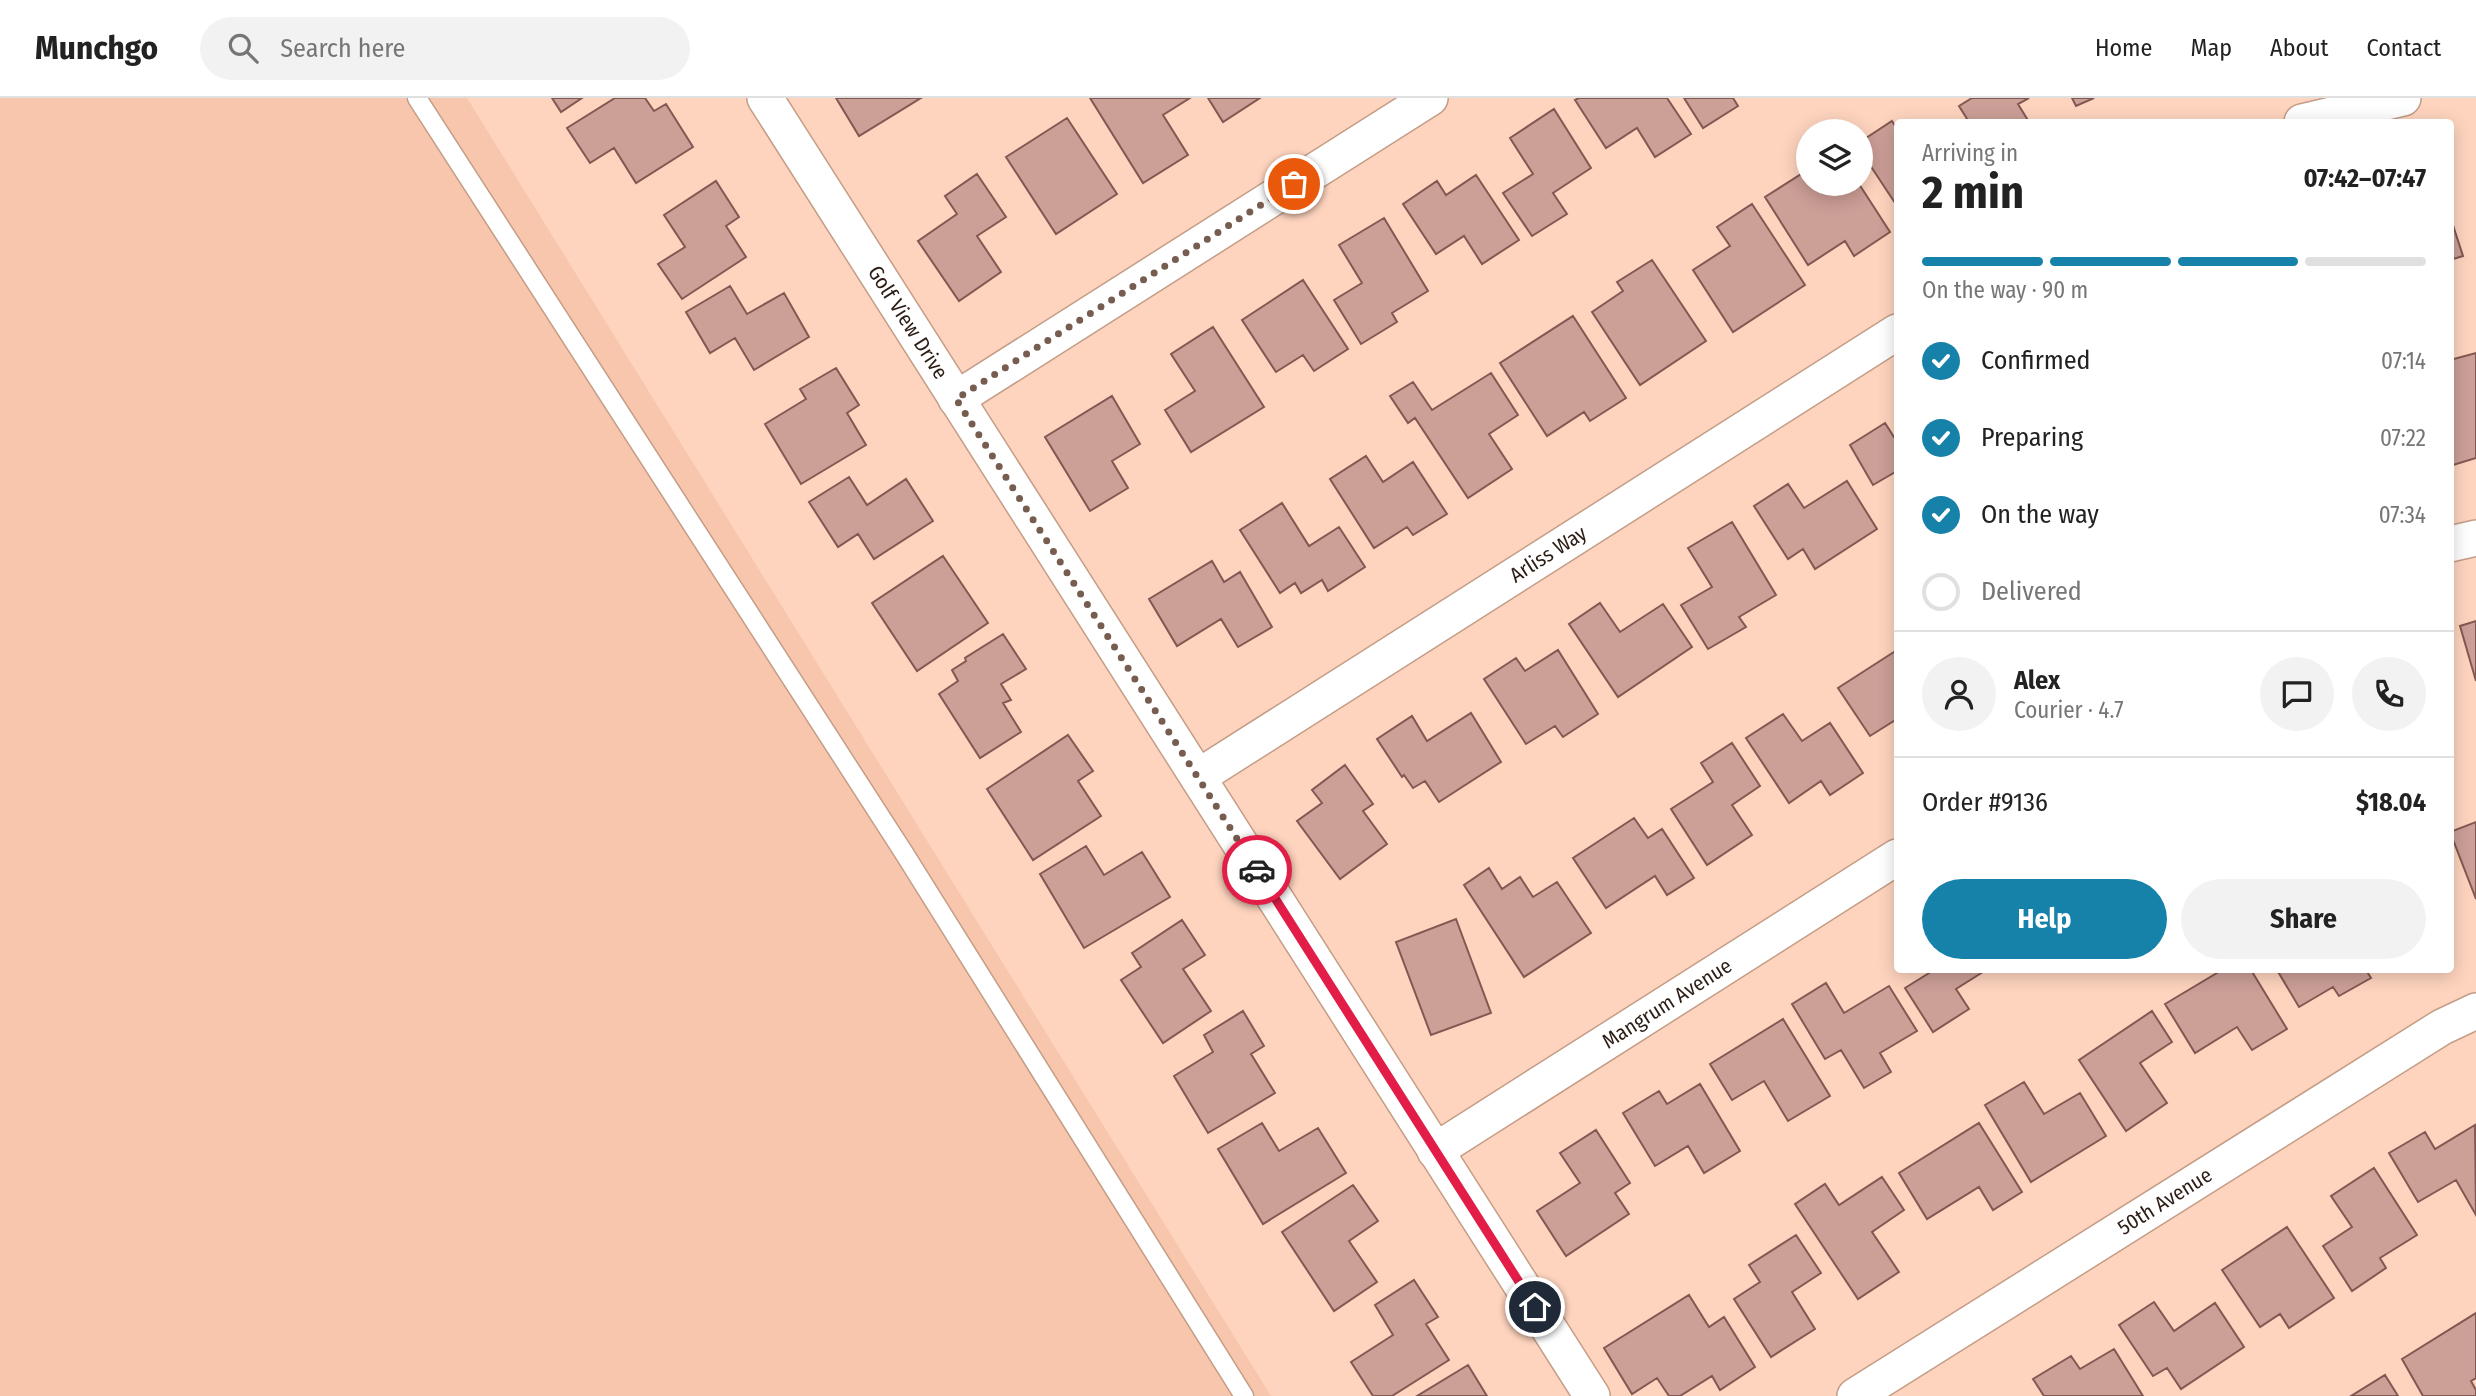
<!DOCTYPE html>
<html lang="en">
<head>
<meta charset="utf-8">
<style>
  :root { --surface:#fff; --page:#f2f2f2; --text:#222; --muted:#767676; --line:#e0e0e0; --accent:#1682aa }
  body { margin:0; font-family:"Fira Sans Condensed",sans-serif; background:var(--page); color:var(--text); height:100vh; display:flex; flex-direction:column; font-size:26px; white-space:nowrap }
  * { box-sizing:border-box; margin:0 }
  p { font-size:23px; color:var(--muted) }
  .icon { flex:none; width:38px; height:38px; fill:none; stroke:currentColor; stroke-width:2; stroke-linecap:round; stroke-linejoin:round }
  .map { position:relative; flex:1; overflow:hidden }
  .details { position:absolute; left:1894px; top:21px; width:560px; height:854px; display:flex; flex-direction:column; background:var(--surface); border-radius:7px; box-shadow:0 4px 18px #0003 }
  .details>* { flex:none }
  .buttons { position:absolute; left:1796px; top:21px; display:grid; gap:14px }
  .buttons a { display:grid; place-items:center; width:77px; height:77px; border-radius:50%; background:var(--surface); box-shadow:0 4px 18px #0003; font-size:35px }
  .pin { position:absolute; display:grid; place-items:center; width:60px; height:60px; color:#fff; margin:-30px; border:4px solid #fff; border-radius:50%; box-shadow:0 2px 7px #0007 }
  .courier { position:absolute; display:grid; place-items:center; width:70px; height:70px; margin:-35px; border:5px solid #e11d48; border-radius:50%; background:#fff; color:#222; box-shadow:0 2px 9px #0007 }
  .headline em { font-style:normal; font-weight:700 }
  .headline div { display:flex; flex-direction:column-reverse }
  .headline { display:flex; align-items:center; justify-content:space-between; height:119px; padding:0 28px }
  h1 { font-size:46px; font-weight:700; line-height:52px }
  .bar { display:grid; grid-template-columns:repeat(4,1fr); gap:10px 7px; align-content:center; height:84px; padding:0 28px }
  .bar i { height:9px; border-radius:5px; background:var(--line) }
  .bar .on { background:var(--accent) }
  .bar p { grid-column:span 4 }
  .line { display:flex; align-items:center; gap:18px; padding:0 28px; border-top:2px solid var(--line) }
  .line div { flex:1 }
  .round { display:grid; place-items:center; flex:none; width:74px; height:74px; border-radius:37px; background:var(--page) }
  ol { padding:0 28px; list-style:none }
  li { display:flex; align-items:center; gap:21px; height:77px }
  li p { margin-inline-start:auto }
  li .icon { padding:7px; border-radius:50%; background:var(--accent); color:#fff; stroke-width:4 }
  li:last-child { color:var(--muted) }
  li i { width:38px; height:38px; border:4px solid var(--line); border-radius:50% }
  .action { display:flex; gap:14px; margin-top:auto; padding:14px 28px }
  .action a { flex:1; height:80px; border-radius:42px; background:var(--accent); color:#fff; font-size:28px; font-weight:700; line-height:80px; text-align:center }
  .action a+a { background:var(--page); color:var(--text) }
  header { display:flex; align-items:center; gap:42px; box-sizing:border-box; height:98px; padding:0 35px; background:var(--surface); border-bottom:2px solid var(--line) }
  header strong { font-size:33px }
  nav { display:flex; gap:38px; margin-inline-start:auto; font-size:24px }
  .search { width:490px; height:63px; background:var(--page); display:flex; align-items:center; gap:18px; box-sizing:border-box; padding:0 24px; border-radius:38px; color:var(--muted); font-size:26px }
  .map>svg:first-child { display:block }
  .built { fill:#f7c6ac }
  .building { fill:#cc9f97; stroke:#825952; stroke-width:2 }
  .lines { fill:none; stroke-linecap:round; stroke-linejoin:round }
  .service-casing { stroke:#c49d87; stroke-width:21 }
  .minor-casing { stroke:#c49d87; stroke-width:38 }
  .service { stroke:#fff; stroke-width:18 }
  .minor { stroke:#fff; stroke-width:35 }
  .done { stroke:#765d50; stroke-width:7; stroke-dasharray:0 12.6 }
  .route { stroke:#e11d48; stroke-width:9 }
  .labels { text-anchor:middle; stroke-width:5; stroke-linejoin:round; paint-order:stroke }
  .street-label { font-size:21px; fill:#2c1d15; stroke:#fed4be }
</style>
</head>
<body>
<header>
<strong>Munchgo</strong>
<div class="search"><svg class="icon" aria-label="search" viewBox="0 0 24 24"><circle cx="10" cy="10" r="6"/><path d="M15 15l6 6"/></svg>Search here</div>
<nav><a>Home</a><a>Map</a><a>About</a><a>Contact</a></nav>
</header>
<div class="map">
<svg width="2476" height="1298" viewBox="0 0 2476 1298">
  <rect width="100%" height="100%" fill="#fed4be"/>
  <!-- built -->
  <path class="built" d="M0,0H467L1271,1298H0Z"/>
  <!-- building -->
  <path class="building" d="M552,0H582L561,14Z
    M615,0H645L654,13L666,6L693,49L636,85L614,50L590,65L567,30Z
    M836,0H921L859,38Z
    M1090,0H1190L1163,17L1188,57L1143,85Z
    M1208,0H1260L1223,24Z
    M1579,0H1667L1691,36L1655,59L1637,30L1606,50L1575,2Z
    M1684,0H1733L1738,8L1703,30Z
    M1972,0H2029L2018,6L2029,24H1969L1959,8Z
    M2072,0H2094L2076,8Z
    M1554,11L1591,70L1553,95L1567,116L1532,138L1503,95L1533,76L1510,40Z
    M1067,20L1117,96L1056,136L1006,59Z
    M1892,23L1897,31V108L1860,52V44Z
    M1806,73L1808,86H1815L1819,92L1829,86H1859L1890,134L1854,158L1845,143L1808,167L1765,99Z
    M977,76L1006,119L977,138L1001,174L959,203L918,143L957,116L945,98Z
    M1476,77L1519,142L1482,166L1464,138L1436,156L1403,106L1437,83L1446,97Z
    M716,83L739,119L726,128L746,159L682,201L658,166L685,149L664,117Z
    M1752,106L1805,187L1733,234L1693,172L1730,148L1717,129Z
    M2450,118L2463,158L2450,162Z
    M1384,120L1428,193L1392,215L1397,224L1361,246L1334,202L1362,185L1339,147Z
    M1652,162L1706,243L1640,287L1592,214L1623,193L1617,184Z
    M1303,182L1348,251L1314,273L1303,257L1276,274L1242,222Z
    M730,188L747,216L784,195L809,239L754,272L735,240L710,255L686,214Z
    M1573,218L1626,300L1590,323L1584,314L1547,338L1500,265Z
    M1213,229L1264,309L1191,354L1165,312L1195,293L1171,256Z
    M2476,255V360L2450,368V262Z
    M836,270L859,307L847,315L866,347L801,386L765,326L806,301L800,291Z
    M1491,275L1518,317L1489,336L1512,371L1468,400L1415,320L1408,325L1390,298L1413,284L1432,312Z
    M1112,298L1140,346L1112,363L1128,390L1090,413L1045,339Z
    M1885,325L1894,339L1897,337V373L1873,387L1850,347Z
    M1366,358L1383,384L1413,364L1447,416L1413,437L1407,429L1374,450L1330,381Z
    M849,379L867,407L906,381L933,423L874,461L858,436L838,449L809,404Z
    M1847,383L1877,431L1815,471L1803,451L1788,461L1754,408L1788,386L1804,410Z
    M1282,405L1309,448L1339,429L1365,469L1328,493L1322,482L1301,495L1295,485L1280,495L1240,432Z
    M1732,424L1776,497L1739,519L1746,529L1708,551L1681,507L1712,489L1688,450Z
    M943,458L988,525L917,573L872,505Z
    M1212,463L1224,484L1240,474L1272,529L1238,549L1221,521L1177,548L1149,501Z
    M1600,505L1620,534L1663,506L1692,549L1618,599L1569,526Z
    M2476,523V583L2460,528Z
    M1003,536L1026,571L1001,586L1011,602L1003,605L1021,634L980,660L939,596L958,583L952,572L966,563L965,560Z
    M1558,552L1598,616L1563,639L1555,628L1526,646L1484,581L1516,560L1525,573Z
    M1897,552V621L1870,638L1838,590Z
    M1471,615L1501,664L1439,704L1425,683L1413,690L1404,677L1402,679L1377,641L1412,618L1427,643Z
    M1783,616L1802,643L1830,625L1863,675L1830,697L1821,683L1789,705L1746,640Z
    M1068,637L1093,673L1078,683L1101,718L1033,762L987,691Z
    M1732,645L1760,688L1732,707L1752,737L1707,767L1671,711L1713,684L1701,665Z
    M1345,667L1373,706L1363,713L1387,746L1340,781L1297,723L1322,705L1312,692Z
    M1634,720L1648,740L1662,731L1694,780L1667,797L1655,778L1606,810L1573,760Z
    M2476,724V801L2450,734Z
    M1086,748L1104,777L1142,754L1170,799L1084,850L1040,776Z
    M1489,770L1502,791L1520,779L1533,799L1557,784L1591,835L1524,879L1464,787Z
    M1456,821L1491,915L1431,937L1396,844Z
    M1182,822L1205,857L1183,871L1211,913L1163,945L1121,882L1141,869L1132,855Z
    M1934,872H1986L1956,891L1969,911L1933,934L1905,890Z
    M2222,872H2251L2287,931L2252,952L2237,929L2195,955L2165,906Z
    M2277,872H2366L2371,880L2339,898L2333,889L2299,909Z
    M1826,885L1844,915L1889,888L1917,933L1880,955L1891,974L1864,990L1841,952L1825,961L1792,906Z
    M1243,913L1264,948L1251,956L1275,995L1208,1035L1174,978L1213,954L1204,937Z
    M2152,913L2172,944L2140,965L2167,1005L2126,1033L2079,962Z
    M1783,921L1830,998L1788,1023L1764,983L1732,1002L1710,966Z
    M2024,984L2044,1016L2080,995L2106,1038L2031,1084L1985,1007Z
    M1700,986L1740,1053L1704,1075L1688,1048L1655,1068L1623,1015L1659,993L1667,1006Z
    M1262,1025L1279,1053L1318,1030L1346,1075L1263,1126L1218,1051Z
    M1979,1025L2022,1094L1993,1112L1979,1089L1927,1121L1899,1075Z
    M2475,1027L2476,1117L2456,1082L2418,1104L2389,1055L2425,1034L2435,1051Z
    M1596,1032L1630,1085L1615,1095L1629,1116L1566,1158L1537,1113L1580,1085L1560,1055Z
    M2374,1070L2417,1137L2380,1160L2386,1170L2352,1193L2323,1148L2352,1129L2331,1098Z
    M1882,1079L1904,1112L1872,1134L1899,1174L1858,1201L1795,1106L1825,1086L1839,1107Z
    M1353,1087L1378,1123L1349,1143L1377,1184L1334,1213L1282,1134Z
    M2287,1129L2334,1200L2289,1230L2280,1216L2260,1229L2222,1172Z
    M1796,1137L1821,1175L1792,1194L1815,1231L1771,1259L1734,1201L1760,1184L1749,1167Z
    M1414,1182L1438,1219L1426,1226L1449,1262L1392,1298H1373L1351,1264L1393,1237L1375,1207Z
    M1689,1197L1709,1229L1724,1219L1755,1269L1720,1292L1712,1278L1680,1298H1669L1657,1280L1632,1296L1604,1250Z
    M2154,1204L2174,1233L2215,1205L2244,1249L2181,1291L2167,1270L2153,1278L2119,1227Z
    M2476,1215V1280L2471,1283L2476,1292V1298H2423L2402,1261Z
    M2114,1251L2143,1298H2044L2033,1281L2071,1258L2080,1271Z
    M1468,1267L1487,1298H1417Z
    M2385,1277L2398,1298H2351Z"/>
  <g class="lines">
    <!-- service casing -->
    <g class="service-casing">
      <path id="service" d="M417,0L904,755L1244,1298"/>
    </g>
    <!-- minor casing -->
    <g class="minor-casing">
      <g id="minor">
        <path id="s1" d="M765,0L1592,1298"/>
        <path d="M2302,24L2403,0"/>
        <path d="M956,301L1430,0"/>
        <path d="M2450,446L2476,440"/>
        <path id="s2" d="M1198,679L1897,234"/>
        <path id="s3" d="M1435,1053L1897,759"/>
        <path id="s4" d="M1855,1298L2442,929L2476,913"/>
      </g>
    </g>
    <!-- service -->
    <use href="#service" class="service"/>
    <!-- minor -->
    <use href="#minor" class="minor"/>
  </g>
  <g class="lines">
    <!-- done -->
    <path class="done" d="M1257,772L956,301L1294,86"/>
    <!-- route -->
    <path class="route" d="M1257,772L1535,1209"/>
  </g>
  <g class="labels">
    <!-- street labels -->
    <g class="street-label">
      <text dy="7" stroke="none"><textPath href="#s1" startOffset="266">Golf View Drive</textPath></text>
      <text dy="7" stroke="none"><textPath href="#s2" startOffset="415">Arliss Way</textPath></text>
      <text dy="7" stroke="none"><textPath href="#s3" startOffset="275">Mangrum Avenue</textPath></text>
      <text dy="7" stroke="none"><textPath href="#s4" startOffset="366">50th Avenue</textPath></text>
    </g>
  </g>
</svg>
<div class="buttons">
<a><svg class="icon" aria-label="layers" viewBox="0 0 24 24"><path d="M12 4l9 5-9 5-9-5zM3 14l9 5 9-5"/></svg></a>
</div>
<div class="pin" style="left:1294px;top:86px;background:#ea580c"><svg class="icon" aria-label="bag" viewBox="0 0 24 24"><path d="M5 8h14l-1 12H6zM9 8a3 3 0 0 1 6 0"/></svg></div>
<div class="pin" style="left:1535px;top:1209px;background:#1f2937"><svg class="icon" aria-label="home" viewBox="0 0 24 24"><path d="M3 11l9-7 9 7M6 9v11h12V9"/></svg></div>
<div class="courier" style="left:1257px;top:772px"><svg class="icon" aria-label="car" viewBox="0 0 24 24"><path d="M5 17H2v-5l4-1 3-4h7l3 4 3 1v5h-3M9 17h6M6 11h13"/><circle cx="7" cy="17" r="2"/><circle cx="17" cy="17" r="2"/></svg></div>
<section class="details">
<div class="headline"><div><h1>2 min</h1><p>Arriving in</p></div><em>07:42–07:47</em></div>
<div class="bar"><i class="on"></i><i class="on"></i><i class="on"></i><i></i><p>On the way · 90 m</p></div>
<ol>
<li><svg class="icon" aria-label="check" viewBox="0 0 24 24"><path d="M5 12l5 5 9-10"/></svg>Confirmed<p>07:14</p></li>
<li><svg class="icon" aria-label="check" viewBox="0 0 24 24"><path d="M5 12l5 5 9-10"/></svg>Preparing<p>07:22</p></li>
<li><svg class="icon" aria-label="check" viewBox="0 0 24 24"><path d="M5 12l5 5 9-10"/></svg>On the way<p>07:34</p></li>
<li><i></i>Delivered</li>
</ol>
<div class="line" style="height:126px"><a class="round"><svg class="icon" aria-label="person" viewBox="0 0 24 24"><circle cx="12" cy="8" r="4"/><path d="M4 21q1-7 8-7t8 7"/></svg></a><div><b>Alex</b><p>Courier · 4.7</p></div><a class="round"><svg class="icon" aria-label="chat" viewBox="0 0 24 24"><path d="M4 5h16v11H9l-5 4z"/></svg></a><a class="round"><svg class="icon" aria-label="phone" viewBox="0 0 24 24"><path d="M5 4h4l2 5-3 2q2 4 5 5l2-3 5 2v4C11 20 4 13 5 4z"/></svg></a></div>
<div class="line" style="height:91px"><div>Order #9136</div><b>$18.04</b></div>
<div class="action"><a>Help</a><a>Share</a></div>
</section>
</div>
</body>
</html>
